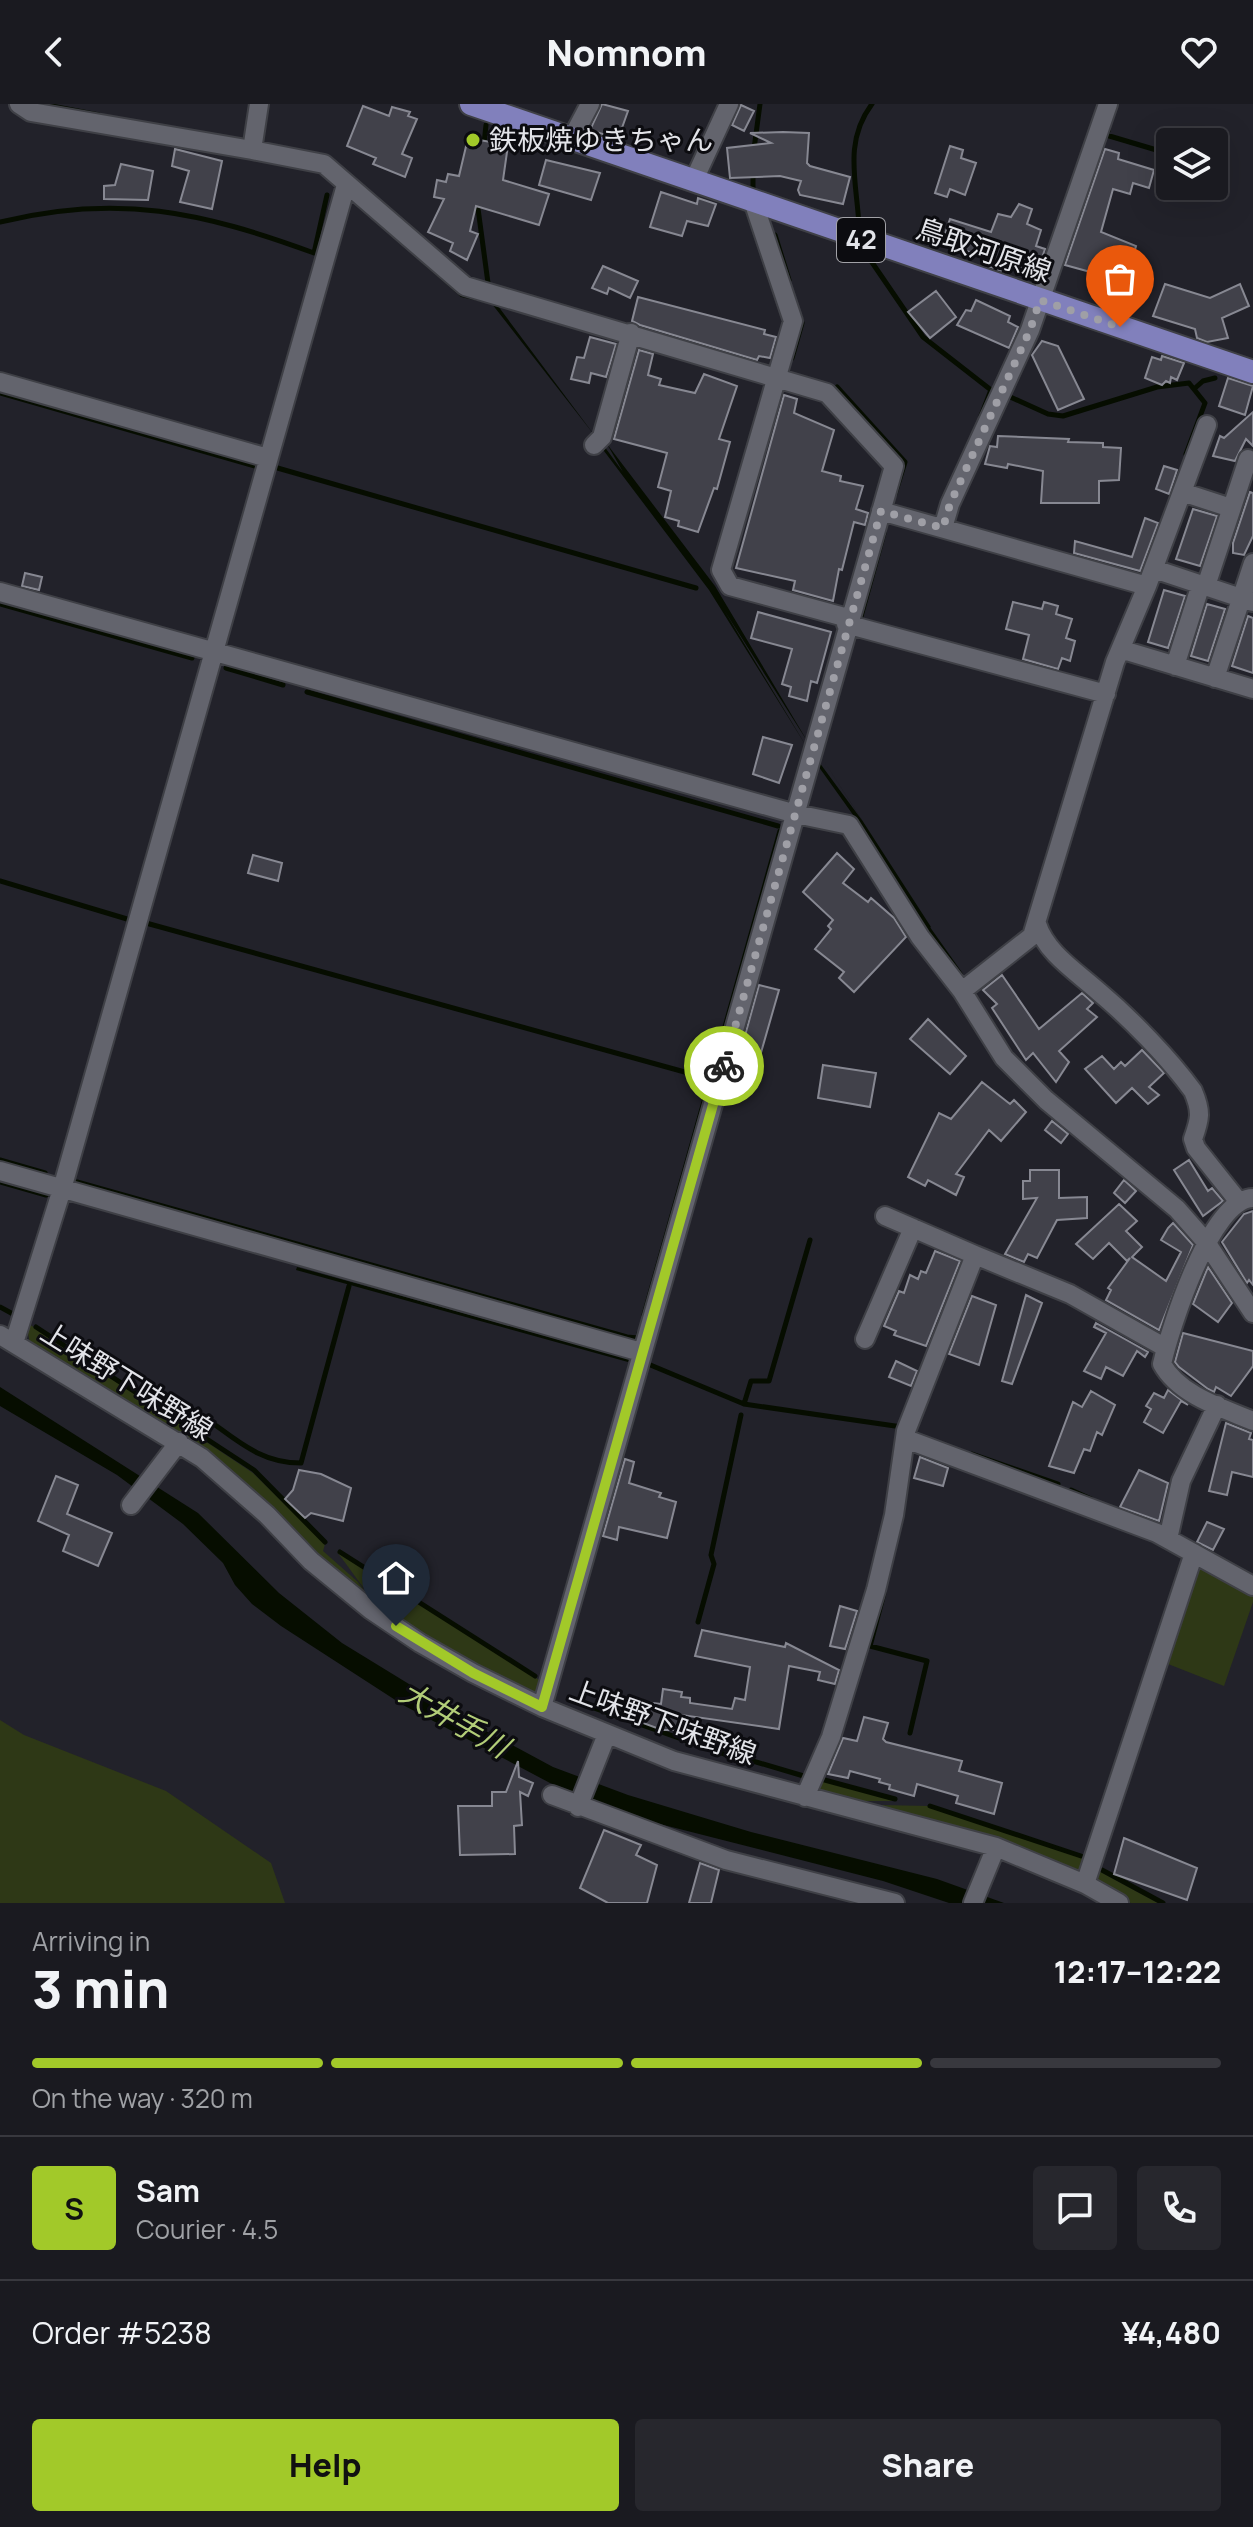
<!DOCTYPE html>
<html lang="en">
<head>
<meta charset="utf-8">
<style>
  :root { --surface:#1a1a20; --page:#27272d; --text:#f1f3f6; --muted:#9fa1a5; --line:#38383e; --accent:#a2c929 }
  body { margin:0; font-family:Manrope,"Noto Sans JP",sans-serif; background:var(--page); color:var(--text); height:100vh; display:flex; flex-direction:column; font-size:30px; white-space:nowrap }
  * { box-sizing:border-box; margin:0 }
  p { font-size:26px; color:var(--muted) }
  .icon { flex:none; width:44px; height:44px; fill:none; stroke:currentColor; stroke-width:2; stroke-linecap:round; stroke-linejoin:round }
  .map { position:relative; height:1799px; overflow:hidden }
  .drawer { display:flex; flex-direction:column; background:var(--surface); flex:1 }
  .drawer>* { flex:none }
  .fabs { position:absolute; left:1156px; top:24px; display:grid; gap:16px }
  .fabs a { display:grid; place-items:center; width:72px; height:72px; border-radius:8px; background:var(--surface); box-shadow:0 8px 32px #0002,0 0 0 2px var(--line); font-size:40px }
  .pin { position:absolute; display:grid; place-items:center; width:68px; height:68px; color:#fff; margin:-82px -34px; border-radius:50% 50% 50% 0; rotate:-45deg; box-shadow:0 0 8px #0007 }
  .pin .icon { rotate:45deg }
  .courier { position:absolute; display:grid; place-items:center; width:80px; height:80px; margin:-40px; border:6px solid #a2c929; border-radius:50%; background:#fff; color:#222; box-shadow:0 2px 10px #0007 }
  .summary em { font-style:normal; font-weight:800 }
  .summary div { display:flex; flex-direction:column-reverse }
  .summary { display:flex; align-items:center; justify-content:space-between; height:136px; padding:0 32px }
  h1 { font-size:52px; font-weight:800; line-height:60px }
  .bar { display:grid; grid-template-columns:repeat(4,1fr); gap:12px 8px; align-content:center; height:96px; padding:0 32px }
  .bar i { height:10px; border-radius:6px; background:var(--line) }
  .bar .selected { background:var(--accent) }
  .bar p { grid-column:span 4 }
  .line { display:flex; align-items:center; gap:20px; padding:0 32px; border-top:2px solid var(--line) }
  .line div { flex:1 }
  .round { display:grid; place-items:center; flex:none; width:84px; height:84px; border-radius:8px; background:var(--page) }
  .action { display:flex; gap:16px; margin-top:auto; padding:16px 32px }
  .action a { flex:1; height:92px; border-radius:8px; background:var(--accent); color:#111; font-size:32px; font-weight:800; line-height:92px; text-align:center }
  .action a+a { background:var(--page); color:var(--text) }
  header { display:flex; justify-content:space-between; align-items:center; height:104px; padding:0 32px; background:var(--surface); font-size:36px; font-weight:800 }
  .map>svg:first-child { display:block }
  .green { fill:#2e3816 }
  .water { fill:#060d00 }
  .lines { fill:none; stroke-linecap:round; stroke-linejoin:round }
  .stream { stroke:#060d00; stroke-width:5 }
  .building { fill:#41414a; stroke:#878892; stroke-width:2 }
  .minor-casing { stroke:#3f4046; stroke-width:22 }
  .primary-casing { stroke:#3f4046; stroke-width:26 }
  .minor { stroke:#63646d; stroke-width:18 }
  .primary { stroke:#8180bc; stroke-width:22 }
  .done { stroke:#9f9fa6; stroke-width:8; stroke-dasharray:0 14.4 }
  .route { stroke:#a2c929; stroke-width:10 }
  .poi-dot { fill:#a2c929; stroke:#0c0c10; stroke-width:3 }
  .labels { text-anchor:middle; stroke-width:6; stroke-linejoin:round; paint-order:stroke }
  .shield { fill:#0c0c10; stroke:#a2a2a7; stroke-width:2 }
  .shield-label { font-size:26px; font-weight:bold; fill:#e2e3e8 }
  .poi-label { font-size:28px; fill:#e2e3e8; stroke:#0c0c10; text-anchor:start }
  .street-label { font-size:28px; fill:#e2e3e8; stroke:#0c0c10 }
  .water-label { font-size:30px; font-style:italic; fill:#b2cd78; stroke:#0c0c10 }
</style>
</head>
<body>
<header><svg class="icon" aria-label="back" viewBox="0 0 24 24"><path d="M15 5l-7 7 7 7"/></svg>Nomnom<svg class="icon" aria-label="heart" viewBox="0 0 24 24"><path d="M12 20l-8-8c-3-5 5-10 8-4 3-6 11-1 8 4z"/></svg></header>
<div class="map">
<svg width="1253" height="1799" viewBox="0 0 1253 1799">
  <rect width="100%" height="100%" fill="#22222a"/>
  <!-- green -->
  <path class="green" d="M26,1218L253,1369L325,1440L323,1447L358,1478L371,1496L341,1476L236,1374L30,1240Z
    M337,1448L544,1579L539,1590C516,1595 406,1524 384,1506C366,1490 352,1467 337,1448Z
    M1198,1462L1253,1486V1498L1224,1582L1163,1558Z
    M0,1616L24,1631L166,1687L271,1759L285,1799H0Z
    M815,1674L896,1696L897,1697H835L817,1689Z
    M880,1701L928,1702L1093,1756L1073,1770L865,1704Z
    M1095,1765L1158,1799H1131L1096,1780Z"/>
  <!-- water -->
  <path class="water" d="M423,155L495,198L595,332L492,200L461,193L422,159Z
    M607,340L715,482L809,640L724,506L808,645L709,486L601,343L604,342L623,368Z
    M820,651L931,823L926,826L871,736L816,659L819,658L864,719Z
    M297,1163L629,1255L628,1258L296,1166Z
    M0,1283L198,1409L279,1489L342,1539L484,1626L553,1663L628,1691L751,1728L937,1775L1004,1799H949L883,1777L652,1718L550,1679L403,1601L281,1522L252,1500L235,1481L223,1459L183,1420L117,1371L0,1302Z"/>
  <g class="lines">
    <!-- stream -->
    <path class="stream" d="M41,0L99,11
      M1108,27L1106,31L1170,50
      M484,40L486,21
      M754,45L760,0
      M753,86V67
      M477,97L488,179
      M0,118C118,89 202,108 314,149L327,91
      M859,122C857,79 843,38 872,0
      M775,131L789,176
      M869,154L923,233L991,286L981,312
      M792,254L802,219L800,212
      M837,283L905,358L895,390
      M1194,285L1203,277L1215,274
      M0,289L255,362
      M1008,292L1048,310L1063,312L1157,283L1189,279L1205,299L1186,350
      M274,363L696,484
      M0,500L192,554
      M860,516L884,429
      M226,564L283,581
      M307,588L778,722
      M0,777L127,815
      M146,819L710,975
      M924,819L960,870
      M0,1056L45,1069
      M0,1078L46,1091
      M77,1078L627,1233L638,1234L639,1229
      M0,1203L13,1210
      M644,1211L780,727
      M36,1223L254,1366L325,1438
      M648,1260L744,1300L902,1323
      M132,1285C148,1289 165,1292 180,1299C224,1320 248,1359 301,1359L349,1182
      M744,1300L751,1277H769L810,1136
      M972,1350L1058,1380
      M1071,1386L1091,1395
      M340,1448L535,1572
      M884,1489L870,1542L927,1557L910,1629
      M698,1518L714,1460L711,1451L741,1311
      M574,1597L724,1650
      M746,1655L807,1673
      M821,1675L895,1695
      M930,1702L1081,1752
      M1102,1766L1163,1799"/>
  </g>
  <!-- building -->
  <path class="building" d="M602,0L628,7L618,35L590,26Z
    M741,1L754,7L744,27L732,21Z
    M363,2L389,12L392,3L410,8L408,12L417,15L402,50L412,54L405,73L373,60L376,54L347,42Z
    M783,28L809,29L807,59L810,62L850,73L843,100L800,91L798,86L801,77L780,72L730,74L727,44L771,39L750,29Z
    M468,34L508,41L503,76L549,90L539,121L476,102L470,127L478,130L467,156L450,147L453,139L428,128L444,95L434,93L437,76L446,78L448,70L459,72Z
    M950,42L963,46L961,54L976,59L965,91L950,85L947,93L935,89Z
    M175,45L222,57L212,105L180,98L189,67L172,62Z
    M1105,45L1119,49L1118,55L1154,66L1149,84L1133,79L1130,90L1113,85L1101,128L1136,142L1132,157L1111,150L1105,172L1065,161Z
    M546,56L600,69L591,96L539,81Z
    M121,60L153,67L148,96L104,95V82L115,81Z
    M661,88L697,100L698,94L716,100L708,122L687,117L682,132L650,123Z
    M1019,100L1032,105L1027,120L1041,126L1036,142L1045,145L1037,169L1011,161L1008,169L988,162L991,155L942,139L950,115L991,128L998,110L1011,113Z
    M603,162L638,177L630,194L609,184L607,190L592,184Z
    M1165,180L1210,194L1240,180L1249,202L1222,214L1228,234L1207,238L1197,234L1195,225L1153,212Z
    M936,187L956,213L930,234L908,208Z
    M638,193L765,226L764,230L776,233L770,254L759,252L757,256L640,221L632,217Z
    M976,196L1010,212L1008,218L1018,223L1009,244L957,221L966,206L971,207Z
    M590,233L616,240L606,273L591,269L589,279L571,275L577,253L584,254Z
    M1042,237L1058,242L1084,295L1058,306L1032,251Z
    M639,246L653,250L648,271L661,275L659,281L695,289L704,270L737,282L719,335L730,338L717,385L714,384L698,428L678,422L679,417L665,413L671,387L658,383L667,349L614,335Z
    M1162,252L1184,259L1177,276L1171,273L1170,279L1166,277L1162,281L1145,274L1152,253L1161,256Z
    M1228,274L1253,282L1245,311L1219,302Z
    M784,291L797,295L794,309L834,326L822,367L841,372L840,377L863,382L856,405L868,409L865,421L854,418L842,466L839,465L833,497L793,486L795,477L736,464Z
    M1253,308V342L1246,335L1235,357L1213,352L1220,332L1224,334Z
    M998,332L1069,335L1068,338L1103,339V343L1121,344L1119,376L1099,377V399H1041L1043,367L1008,360L1007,364L985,360L990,342L997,343Z
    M1164,362L1177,366L1169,390L1156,385Z
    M1250,388L1253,389V432L1244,451L1233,449V439Z
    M1193,405L1217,412L1200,462L1176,455Z
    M1145,414L1158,419L1140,467L1074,449L1075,437L1132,453Z
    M25,469L42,473L39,486L22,482Z
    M1164,486L1185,492L1168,544L1148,538Z
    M1013,498L1042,505L1044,498L1058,502L1056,510L1072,515L1066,534L1075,537L1070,557L1062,554L1058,565L1023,555L1029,531L1006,525Z
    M1207,500L1225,505L1208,557L1191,552Z
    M758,508L831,528L817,579L811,577L807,597L789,592L791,583L782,580L792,545L751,534Z
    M1248,512L1253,514V569L1232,562Z
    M763,633L792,641L779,679L753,670Z
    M837,749L854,765L843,779L868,798L871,794L894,814L906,833L854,888L839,874L844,868L815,845L831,825L828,822L833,816L803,788Z
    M253,751L282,759L278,777L248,769Z
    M1002,871L1039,925L1082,889L1093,899L1087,905L1097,913L1059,947L1069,958L1056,978L1033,949L1026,956L992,904L997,900L983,886Z
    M759,881L779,886L760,952L741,946Z
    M928,915L966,952L950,970L910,935Z
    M1142,946L1164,969L1149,983L1159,991L1148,1000L1132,984L1116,999L1085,965L1102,952L1114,965L1121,958L1125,962Z
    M823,961L876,969L870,1003L818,994Z
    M982,978L1010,1000L1014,996L1026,1008L1001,1037L989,1026L956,1070L964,1073L956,1091L928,1076L925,1082L908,1073L939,1009L951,1015Z
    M1052,1017L1068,1030L1061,1039L1045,1026Z
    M1189,1056L1208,1087L1212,1084L1223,1097L1203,1112L1174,1066Z
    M1030,1066H1059V1094L1087,1093V1114L1057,1116L1037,1154L1028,1150L1024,1158L1005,1150L1037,1094L1023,1095V1077H1030Z
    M1124,1076L1136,1087L1125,1099L1114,1089Z
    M1119,1100L1137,1117L1126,1127L1142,1143L1132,1153L1166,1177L1181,1148L1161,1136L1168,1124L1173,1119L1193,1141L1159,1226L1106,1196L1111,1186L1108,1184L1130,1154L1127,1157L1109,1139L1093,1155L1076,1140Z
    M1253,1107V1181L1249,1176L1247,1179L1222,1138L1244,1110Z
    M935,1147L960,1157L926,1242L894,1231L896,1227L884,1222L899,1187L904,1189L910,1171L918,1175L921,1167L926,1169Z
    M1208,1163L1232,1199L1218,1218L1193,1200Z
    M1026,1191L1042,1199L1012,1280L1002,1277Z
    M972,1192L996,1201L979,1261L949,1250Z
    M1096,1219L1148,1248L1145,1253L1137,1247L1123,1272L1106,1263L1101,1275L1084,1267L1106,1229L1094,1223Z
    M1183,1229L1253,1247V1262L1231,1292L1216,1283L1214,1288L1208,1285L1179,1263L1175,1258Z
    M896,1257L917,1267L911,1282L889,1273Z
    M1168,1286L1188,1301L1181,1297L1163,1329L1144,1318L1151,1305L1146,1302L1154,1289L1164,1294Z
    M1091,1287L1115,1301L1102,1331L1097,1328L1090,1347L1084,1345L1074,1369L1049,1362L1073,1298L1082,1303Z
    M1226,1319L1251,1329L1249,1335L1253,1336V1373L1232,1368L1227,1391L1209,1387Z
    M920,1353L948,1364L943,1382L914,1374Z
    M625,1355L634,1358L629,1379L661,1389L659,1393L676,1398L667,1434L619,1423L617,1436L603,1432Z
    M299,1366L321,1370L351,1384L343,1417L311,1409L305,1414L285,1395L293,1386Z
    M1139,1366L1168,1379L1159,1417L1120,1403Z
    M56,1372L78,1381L67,1410L112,1429L98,1462L63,1447L69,1431L38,1417Z
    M1207,1418L1224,1425L1213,1446L1197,1438Z
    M840,1502L857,1507L845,1545L830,1542Z
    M702,1526L785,1543L786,1539L839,1566L835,1580L818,1576L820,1568L789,1562L779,1625L682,1611L678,1626H662L643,1619L645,1614L627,1612L629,1596L661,1600L663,1585L682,1588L681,1593L690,1594V1599L732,1605L735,1594L745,1596L750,1563L695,1552Z
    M864,1613L888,1619L883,1635L886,1638L962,1657L959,1667L1002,1679L994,1710L956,1699L958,1692L917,1680L914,1692L889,1685L890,1681L879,1678L880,1675L850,1667L848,1674L828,1670L843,1634L857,1637Z
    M518,1657L519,1673L533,1679L528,1692L520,1688L522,1721L514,1722L515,1750L460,1751L458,1702H492V1688H506Z
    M604,1726L641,1741L636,1751L657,1761L647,1799H608L580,1784Z
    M1124,1734L1197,1764L1187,1796L1114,1770Z
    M700,1759L719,1766L711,1799H689Z"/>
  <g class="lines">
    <!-- minor casing -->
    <g class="minor-casing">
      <path id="minor" d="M19,0L31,8L252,46L259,0
        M572,34L590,0
        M252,46L324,60L465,182L827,289L894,362L542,1603
        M694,76L729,0
        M754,100L793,217L721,466L730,482L848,514
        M0,278L268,354
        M594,341L602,333L631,229
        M1182,388L1231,404
        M881,407L1147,482L1207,321
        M943,424L950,400L1030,226L1108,0
        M1154,465L1253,498
        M1206,482L1248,355
        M0,488L796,710L849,721L920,833L962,887L1004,954L1046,996L1177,1105L1206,1138L1253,1209
        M846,520L1106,590
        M1123,546L1253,585
        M1175,562L1201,480
        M1215,574L1253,459
        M1037,820C1046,849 1077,868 1099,888C1130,914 1169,954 1193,987C1202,1008 1200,1015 1193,1035L1196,1044L1239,1098
        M962,887L1032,832L1115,558L1147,482
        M0,1067L641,1248
        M1253,1094C1211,1094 1170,1225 1162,1260C1179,1291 1222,1304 1253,1317
        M885,1112L975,1151
        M0,1231L202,1354L267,1411L311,1457L371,1506L420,1539L473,1569L542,1603L674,1657L996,1743L1085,1780L1119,1799
        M865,1235L913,1124
        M14,1239L62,1085L346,81
        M906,1335L1157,1429L1253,1482
        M131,1401L179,1338
        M1168,1435L1181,1377L1217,1301
        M552,1691L726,1756L895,1799
        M805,1693L831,1633L876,1486L894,1411L906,1327L975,1151L1070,1190L1166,1244
        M578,1703L607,1630
        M1085,1780L1194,1449
        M973,1799L996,1743"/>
    </g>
    <!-- primary casing -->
    <g class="primary-casing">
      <path id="primary" d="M471,0L1253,268"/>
    </g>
    <!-- minor -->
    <use href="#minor" class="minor"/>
    <!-- primary -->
    <use href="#primary" class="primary"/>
  </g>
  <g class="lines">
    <!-- done -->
    <path class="done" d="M724,962L881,407L943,424L950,400L1030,226L1040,196L1120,223"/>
    <!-- route -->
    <path class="route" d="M396,1522L473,1569L542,1603L724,962"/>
  </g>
  <!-- markers -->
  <circle class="poi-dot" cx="473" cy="36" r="8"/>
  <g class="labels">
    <!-- shield labels -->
    <rect class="shield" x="837" y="114" width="48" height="44" rx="6"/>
    <g class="shield-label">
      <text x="861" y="145">42</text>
    </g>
    <!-- poi labels -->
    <g class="poi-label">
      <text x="489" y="46">鉄板焼ゆきちゃん</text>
    </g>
    <!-- street labels -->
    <g class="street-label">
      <text transform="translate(984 146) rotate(19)" y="10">鳥取河原線</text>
      <text transform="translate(127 1277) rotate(32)" y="10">上味野下味野線</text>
      <text transform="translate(663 1618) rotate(20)" y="10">上味野下味野線</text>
    </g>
    <!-- water labels -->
    <g class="water-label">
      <text transform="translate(454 1616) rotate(30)" y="10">大井手川</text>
    </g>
  </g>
</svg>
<div class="fabs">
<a><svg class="icon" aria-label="layers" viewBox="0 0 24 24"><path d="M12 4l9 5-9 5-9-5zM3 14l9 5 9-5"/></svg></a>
</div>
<div class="pin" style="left:1120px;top:223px;background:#ea580c"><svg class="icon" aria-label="bag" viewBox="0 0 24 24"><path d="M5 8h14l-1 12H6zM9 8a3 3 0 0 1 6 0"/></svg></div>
<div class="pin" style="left:396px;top:1522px;background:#1f2937"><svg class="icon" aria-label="home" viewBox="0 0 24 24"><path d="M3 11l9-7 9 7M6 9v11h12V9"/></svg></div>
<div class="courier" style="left:724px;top:962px"><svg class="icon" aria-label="bike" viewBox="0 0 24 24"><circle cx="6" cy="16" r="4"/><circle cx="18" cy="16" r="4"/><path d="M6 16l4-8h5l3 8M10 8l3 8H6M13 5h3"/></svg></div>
</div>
<section class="drawer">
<div class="summary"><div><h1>3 min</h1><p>Arriving in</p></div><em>12:17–12:22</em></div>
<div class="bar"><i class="selected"></i><i class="selected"></i><i class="selected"></i><i></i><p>On the way · 320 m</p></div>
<div class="line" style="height:144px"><b class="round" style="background:var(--accent);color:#111">S</b><div><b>Sam</b><p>Courier · 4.5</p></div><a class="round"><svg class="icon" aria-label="chat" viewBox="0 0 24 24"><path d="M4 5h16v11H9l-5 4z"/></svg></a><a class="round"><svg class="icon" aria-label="phone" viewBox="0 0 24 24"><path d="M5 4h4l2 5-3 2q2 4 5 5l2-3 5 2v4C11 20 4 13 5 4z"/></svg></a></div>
<div class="line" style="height:104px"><div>Order #5238</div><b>¥4,480</b></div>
<div class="action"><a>Help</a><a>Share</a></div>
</section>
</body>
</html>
